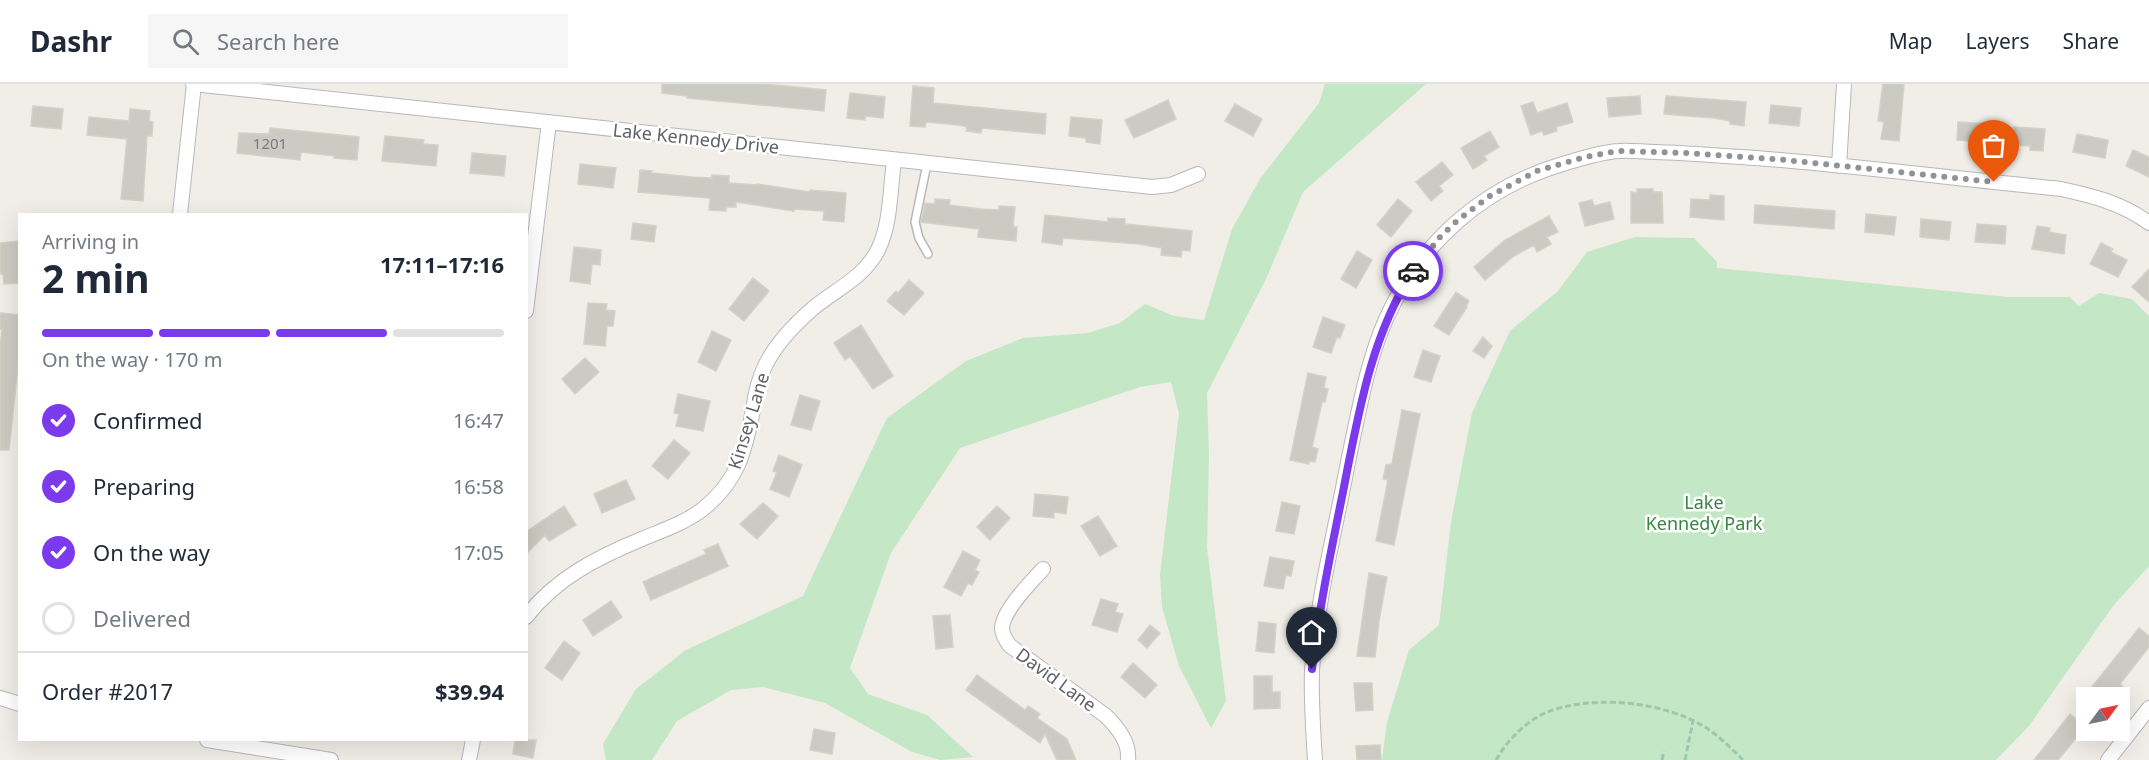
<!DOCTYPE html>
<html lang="en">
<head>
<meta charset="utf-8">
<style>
  :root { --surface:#fff; --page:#f6f6f7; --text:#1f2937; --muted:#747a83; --line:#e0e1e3; --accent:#7c3aed }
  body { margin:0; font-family:"Noto Sans",sans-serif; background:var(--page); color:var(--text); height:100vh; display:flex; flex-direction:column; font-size:22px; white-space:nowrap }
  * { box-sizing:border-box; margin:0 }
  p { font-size:20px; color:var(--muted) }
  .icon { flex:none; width:33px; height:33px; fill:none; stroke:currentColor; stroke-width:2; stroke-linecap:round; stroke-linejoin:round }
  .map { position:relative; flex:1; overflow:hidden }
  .drawer { position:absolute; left:18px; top:129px; width:510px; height:528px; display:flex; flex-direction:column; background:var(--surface); border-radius:0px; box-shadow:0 6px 24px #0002 }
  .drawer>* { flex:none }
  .needle { width:39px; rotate:57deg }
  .fabs { position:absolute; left:2076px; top:603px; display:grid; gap:12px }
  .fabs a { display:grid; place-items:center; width:54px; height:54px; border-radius:0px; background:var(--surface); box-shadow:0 6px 24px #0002; font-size:30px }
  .pin { position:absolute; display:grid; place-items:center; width:51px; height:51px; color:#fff; margin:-62px -26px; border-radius:50% 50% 50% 0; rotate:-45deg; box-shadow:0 0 6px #0007 }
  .pin .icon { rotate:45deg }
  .courier { position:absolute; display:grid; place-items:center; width:60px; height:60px; margin:-30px; border:4px solid #7c3aed; border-radius:50%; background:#fff; color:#222; box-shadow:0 2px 8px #0007 }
  .headline em { font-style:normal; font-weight:700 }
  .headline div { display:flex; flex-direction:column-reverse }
  .headline { display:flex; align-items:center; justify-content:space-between; height:102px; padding:0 24px }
  h1 { font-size:39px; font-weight:700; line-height:45px }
  .bar { display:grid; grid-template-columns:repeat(4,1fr); gap:9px 6px; align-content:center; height:72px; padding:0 24px }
  .bar i { height:8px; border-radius:4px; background:var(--line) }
  .bar .selected { background:var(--accent) }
  .bar p { grid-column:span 4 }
  .line { display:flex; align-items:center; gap:15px; padding:0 24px; border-top:2px solid var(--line) }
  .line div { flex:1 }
  ol { padding:0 24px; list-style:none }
  li { display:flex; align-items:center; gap:18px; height:66px }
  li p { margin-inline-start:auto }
  li .icon { padding:6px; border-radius:50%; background:var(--accent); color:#fff; stroke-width:4 }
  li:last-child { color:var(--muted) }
  li i { width:33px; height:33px; border:3px solid var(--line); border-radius:50% }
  header { display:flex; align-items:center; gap:36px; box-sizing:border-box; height:84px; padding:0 30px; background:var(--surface); border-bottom:2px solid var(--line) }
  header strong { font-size:28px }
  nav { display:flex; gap:33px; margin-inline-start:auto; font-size:21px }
  .search { width:420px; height:54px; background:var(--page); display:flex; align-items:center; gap:15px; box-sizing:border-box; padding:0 21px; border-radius:0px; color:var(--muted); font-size:22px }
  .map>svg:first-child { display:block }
  .green { fill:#c4e7c6 }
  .building { fill:#cbcac3; stroke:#d5d1c5; stroke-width:1.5 }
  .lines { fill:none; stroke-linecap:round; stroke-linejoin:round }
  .service-casing { stroke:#b7b8bd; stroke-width:10 }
  .minor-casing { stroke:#b7b8bd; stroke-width:16 }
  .path { stroke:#9dc8ac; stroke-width:3; stroke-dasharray:6 3; stroke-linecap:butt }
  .service { stroke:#fff; stroke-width:7 }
  .minor { stroke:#fff; stroke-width:14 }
  .done { stroke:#919294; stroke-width:6; stroke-dasharray:0 10.8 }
  .route { stroke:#7c3aed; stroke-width:8 }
  .labels { text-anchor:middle; stroke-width:5; stroke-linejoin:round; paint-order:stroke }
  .number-label { font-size:15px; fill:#797b7e }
  .street-label { font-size:18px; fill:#5e6167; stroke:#fff }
  .park-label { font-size:18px; fill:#368540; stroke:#fff }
</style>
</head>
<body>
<header>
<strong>Dashr</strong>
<div class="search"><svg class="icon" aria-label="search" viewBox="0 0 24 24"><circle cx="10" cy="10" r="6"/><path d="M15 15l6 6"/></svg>Search here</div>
<nav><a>Map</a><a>Layers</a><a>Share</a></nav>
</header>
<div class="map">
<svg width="2149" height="676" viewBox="0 0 2149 676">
  <rect width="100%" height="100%" fill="#f0eee7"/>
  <!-- green -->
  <path class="green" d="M1325,0H1426L1303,108L1266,195L1207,309L1209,370L1207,464L1226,617L1211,644L1179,582L1162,523L1160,491L1179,329L1171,298L1140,303L960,364L891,469L850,584L868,610L927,631L973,673L940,676L912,668L825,619L763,603L731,606L677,637L652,676H606L603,660L636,605L686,566L803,512L887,334L966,277L1023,254L1088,249L1120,239L1145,220L1174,232L1204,236L1232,145L1260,95L1319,19Z
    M1635,153L1694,154L1717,178V184L2008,213H2070L2079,222L2099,209L2132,215L2149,232V482L2113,522L2029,642L1996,676H1382L1387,638L1409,566L1439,541L1451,438L1472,329L1510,247L1558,207L1587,168Z"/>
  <!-- building -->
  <path class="building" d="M662,0H765L826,6L824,27L687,14V12L662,9Z
    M1883,0H1904L1899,57L1881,55L1884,38L1878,37Z
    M913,2L934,4L933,19L1046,30L1045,50L982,44L981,49L966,47L967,43L959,41L926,38L925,43L910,42Z
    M850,9L885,13L883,34L865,32V36L847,34Z
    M1640,12L1641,30L1609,33L1607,14Z
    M1666,12L1746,18L1744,42L1730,40V37L1714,34L1664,30Z
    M1168,16L1176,35L1134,54L1125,36Z
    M1533,18L1537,29L1567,19L1573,38L1556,43L1557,47L1544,51L1542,47L1531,51L1521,22Z
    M1235,20L1262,35L1253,52L1225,37Z
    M1771,21L1801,24L1799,42L1769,39Z
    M33,22L63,25L61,45L31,42Z
    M130,25L150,27L149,37L153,38L152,52H147L143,117L121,115L127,55L87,51L89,33L129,37Z
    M1071,33L1102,36L1100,60L1086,58V54L1069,52Z
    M1958,38L1989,40L1987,58L1957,56Z
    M2014,43L2045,45L2043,67L2030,66V62L2013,61Z
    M270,44L359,53L357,76L334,74L335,72L301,68L300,76L237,69L239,49L269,50Z
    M1490,47L1499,63L1484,72L1487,76L1473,85L1461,64Z
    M2077,50L2108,56L2105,74L2073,68Z
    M385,52L424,56L423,60L438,61L436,82L382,77Z
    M2133,66L2149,73V93L2126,82Z
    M472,69L506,72L504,92L470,89Z
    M1442,78L1453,91L1439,102L1443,107L1431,117L1416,98Z
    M580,80L616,84L613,104L578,100Z
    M640,86L652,87V89L692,93L712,94V91L729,92V99L757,101V100L810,108V106L846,109L844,138L823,136L824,127L794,125V127L736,118V123H726V127L709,126L710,114L638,108Z
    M1637,105H1653V108H1662L1663,139H1631V108L1637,109Z
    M1710,111L1724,112V136L1690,133L1691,115L1710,116Z
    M935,115L950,116L949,121L981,125L999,126V122L1015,123L1013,143H1017L1016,157L978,153L979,145L921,138L925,119L935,120Z
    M1398,115L1412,127L1391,153L1377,141Z
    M1592,116L1594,122L1610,118L1614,135L1585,142L1579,119Z
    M1755,121L1835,127L1834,145L1754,139Z
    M1866,130L1896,133L1894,151L1865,148Z
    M1045,131L1108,138V134L1125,135V140L1192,147L1190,167L1182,166L1181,173L1161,171L1162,164L1139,160L1063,154L1062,161L1042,158Z
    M1549,132L1558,148L1547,153L1551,160L1537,168L1534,161L1514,172L1485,196L1474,183L1505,156Z
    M1921,135L1951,138L1949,156L1920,153Z
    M633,139L656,142L654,158L631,155Z
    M1977,140L2006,142L2005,160L1975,158Z
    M2037,142L2050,144L2049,148L2066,151L2064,170L2032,165Z
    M20,157V199L4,200L3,190H0V159Z
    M2101,159L2113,165L2111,168L2127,176L2118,193L2090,180Z
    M574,163L601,166L600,181L592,180L590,200L570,197Z
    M1357,167L1372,176L1356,204L1341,195Z
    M2149,185V218L2132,203Z
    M753,194L769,207L744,237L729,225Z
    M909,196L924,209L904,231L887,217L896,207L898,209Z
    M1456,208L1469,217L1466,222L1467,223L1449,251L1434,242Z
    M588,219L607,220L606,226L615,227L613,242H607L605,262L584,260Z
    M0,229L20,231V264L9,366H0V263L2,245H0Z
    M1323,233L1345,241L1340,254L1337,253L1331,269L1313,263Z
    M861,241L893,292L873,305L850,272L845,276L834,259Z
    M712,247L731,256L716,287L698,278Z
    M1483,253L1492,262L1484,274L1473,267Z
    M1423,266L1440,272L1431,298L1414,293Z
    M585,274L599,288L575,310L562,295Z
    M1308,289L1326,293L1324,304L1328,305L1325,318H1322L1312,363L1318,365L1315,378L1309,377V380L1290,376Z
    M678,310L710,317L703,347L676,342L679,330L674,329Z
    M800,311L820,317L811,346L791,341Z
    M1402,326L1420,330L1394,461L1376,457L1388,396L1383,395L1386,381L1392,380Z
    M674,356L690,369L668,395L652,382Z
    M779,371L802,381L789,413L770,405L777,388L773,387Z
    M626,396L635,415L602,429L594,410Z
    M1035,410L1068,413L1066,430L1054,428V434L1033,432Z
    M1282,418L1300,422L1294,450L1276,447Z
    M763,419L778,432L757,455L740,440Z
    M564,422L576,441L549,457L545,451L526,470V448Z
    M997,422L1010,434L990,456L977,443Z
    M1098,432L1117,462L1100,472L1081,442Z
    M718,460L728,482L651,516L643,498L706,470L704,466Z
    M963,467L980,476L975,486L979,488L972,501L968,499L961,512L944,503Z
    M1270,473L1294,477L1291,492L1286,491L1283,505L1264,502Z
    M1369,489L1387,493L1379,537L1375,573L1357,572Z
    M1101,515L1118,520L1115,528L1123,530L1117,548L1092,541Z
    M611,517L622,533L593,552L583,536Z
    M950,531L953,563L936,565L933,532Z
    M1259,538L1276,540L1274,569L1256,567Z
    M1150,541L1160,549L1147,564L1138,556Z
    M2139,544L2149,552V563L2120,600L2123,603L2114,614H2083Z
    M564,557L580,569L562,596L545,584Z
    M1133,579L1157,601L1145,614L1121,593Z
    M977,591L1025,626L1028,622L1040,630L1037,634L1067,655L1076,676H1057L1045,650L1040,659L966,606Z
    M1254,592H1272V608H1280V624L1254,625Z
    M1354,599H1372L1373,626L1356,627Z
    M2070,630L2085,643L2058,676H2034Z
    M814,645L835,649L832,670L810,666Z
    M515,656H536L533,674L513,670Z
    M1380,661L1381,676H1357L1356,662Z"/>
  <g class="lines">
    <!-- service casing -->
    <g class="service-casing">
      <path id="service" d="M927,80L915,138L919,154L928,170"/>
    </g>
    <!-- minor casing -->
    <g class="minor-casing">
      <path id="minor" d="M193,0L1152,103L1171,101L1198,90
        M1839,82L1844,0
        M180,130L194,0
        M526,227L549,38
        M1043,485C1031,498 1003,526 1002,544C1002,551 1006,556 1009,561L1106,632C1117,643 1130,658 1128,676
        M526,533C556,494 598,473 642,455C663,446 685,439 703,425C738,397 745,367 753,326C755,311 758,296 765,282C775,261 793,242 811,226C834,206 863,195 878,166C891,139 890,106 894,77
        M0,614L20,620
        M207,656L331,676
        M469,676L473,656
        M1315,676C1313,646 1311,616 1312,586C1317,514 1336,444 1349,373C1359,327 1367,278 1386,235C1421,157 1485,102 1566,79C1583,74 1601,68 1619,67C1630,66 1643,68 1655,68C1689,69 1722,72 1756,74C1858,82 1959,95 2061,105C2093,112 2122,119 2149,139
        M2108,676L2149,624"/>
    </g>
    <!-- path -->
    <path class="path" d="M1496,676C1507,657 1524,639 1545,629C1590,610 1663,617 1705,643C1719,652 1731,664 1743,676
      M1662,676L1664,667
      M1685,676L1693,637"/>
    <!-- service -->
    <use href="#service" class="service"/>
    <!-- minor -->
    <use href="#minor" class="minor"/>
  </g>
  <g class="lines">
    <!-- done -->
    <path class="done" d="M1413,187L1440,153L1458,136L1490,112L1537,87L1585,73L1618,67L1688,69L1785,76L1994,98"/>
    <!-- route -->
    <path class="route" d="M1312,585C1319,525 1331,467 1343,408C1358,332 1370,254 1413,187"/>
  </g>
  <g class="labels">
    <!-- number labels -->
    <g class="number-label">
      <text x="270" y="65">1201</text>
    </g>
    <!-- street labels -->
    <g class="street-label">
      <text transform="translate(696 55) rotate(6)" y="6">Lake Kennedy Drive</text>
      <text transform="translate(749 337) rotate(-73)" y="6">Kinsey Lane</text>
      <text transform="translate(1056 596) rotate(36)" y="6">David Lane</text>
    </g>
    <!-- park labels -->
    <g class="park-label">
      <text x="1704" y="425">Lake<tspan x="1704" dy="21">Kennedy Park</tspan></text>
    </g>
  </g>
</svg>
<div class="fabs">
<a><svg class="needle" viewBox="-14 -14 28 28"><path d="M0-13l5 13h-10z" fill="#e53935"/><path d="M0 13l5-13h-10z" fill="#747a83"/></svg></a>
</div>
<div class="pin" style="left:1994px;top:98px;background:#ea580c"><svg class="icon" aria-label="bag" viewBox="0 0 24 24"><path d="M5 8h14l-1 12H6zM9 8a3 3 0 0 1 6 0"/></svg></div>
<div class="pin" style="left:1312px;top:585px;background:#1f2937"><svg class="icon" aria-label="home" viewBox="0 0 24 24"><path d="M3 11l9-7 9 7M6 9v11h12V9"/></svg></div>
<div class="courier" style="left:1413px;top:187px"><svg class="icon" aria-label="car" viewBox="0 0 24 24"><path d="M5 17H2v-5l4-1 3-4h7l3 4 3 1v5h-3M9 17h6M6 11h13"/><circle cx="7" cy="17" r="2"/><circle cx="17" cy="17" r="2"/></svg></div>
<section class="drawer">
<div class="headline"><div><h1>2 min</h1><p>Arriving in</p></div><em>17:11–17:16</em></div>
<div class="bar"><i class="selected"></i><i class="selected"></i><i class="selected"></i><i></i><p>On the way · 170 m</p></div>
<ol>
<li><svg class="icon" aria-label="check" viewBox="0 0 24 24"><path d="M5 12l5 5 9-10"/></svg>Confirmed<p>16:47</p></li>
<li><svg class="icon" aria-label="check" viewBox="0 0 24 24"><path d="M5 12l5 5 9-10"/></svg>Preparing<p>16:58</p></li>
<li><svg class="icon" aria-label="check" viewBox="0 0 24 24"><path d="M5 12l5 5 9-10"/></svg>On the way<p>17:05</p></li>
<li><i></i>Delivered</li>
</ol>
<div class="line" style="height:78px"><div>Order #2017</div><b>$39.94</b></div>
</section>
</div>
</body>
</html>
